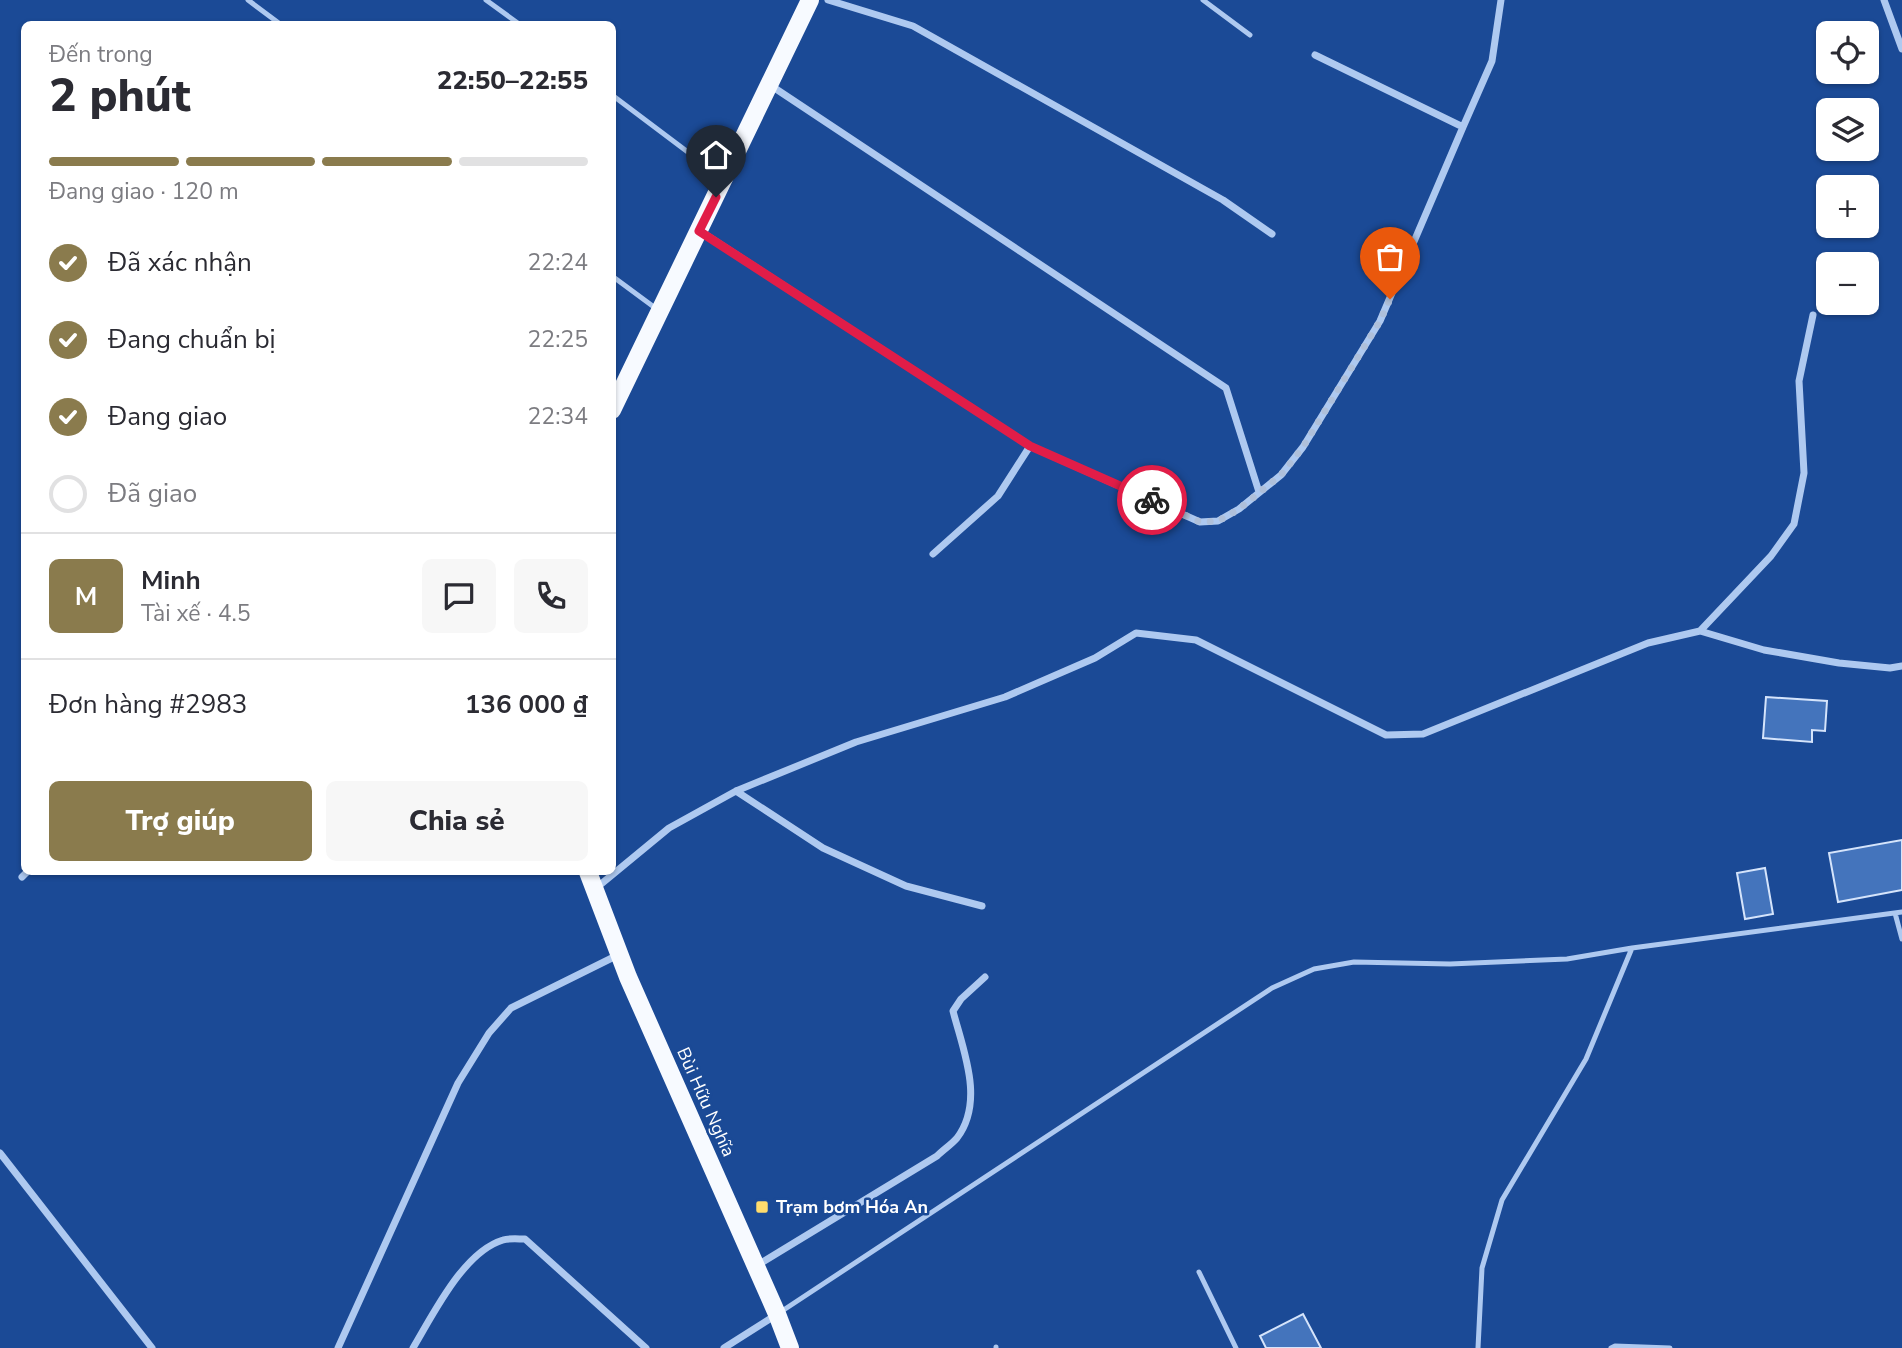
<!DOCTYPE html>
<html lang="vi">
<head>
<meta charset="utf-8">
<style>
  :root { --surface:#fff; --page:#f7f7f7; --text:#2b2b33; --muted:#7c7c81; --line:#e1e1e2; --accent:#8a7b4d }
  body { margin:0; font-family:"Nunito Sans",sans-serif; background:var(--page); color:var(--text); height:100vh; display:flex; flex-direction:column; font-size:26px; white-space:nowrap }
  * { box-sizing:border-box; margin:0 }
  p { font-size:23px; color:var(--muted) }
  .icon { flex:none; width:38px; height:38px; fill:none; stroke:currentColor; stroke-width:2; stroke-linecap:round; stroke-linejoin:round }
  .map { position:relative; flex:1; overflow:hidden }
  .sheet { position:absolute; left:21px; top:21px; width:595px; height:854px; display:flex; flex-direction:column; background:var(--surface); border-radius:10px; box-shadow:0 2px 5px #0004 }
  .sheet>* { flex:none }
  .buttons { position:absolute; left:1816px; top:21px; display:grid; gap:14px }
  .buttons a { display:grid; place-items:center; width:63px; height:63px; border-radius:10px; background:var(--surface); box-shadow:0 2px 5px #0004; font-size:35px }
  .pin { position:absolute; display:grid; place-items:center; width:60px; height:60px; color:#fff; margin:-72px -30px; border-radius:50% 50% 50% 0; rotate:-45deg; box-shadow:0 0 7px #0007 }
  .pin .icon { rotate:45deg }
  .courier { position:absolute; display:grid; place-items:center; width:70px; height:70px; margin:-35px; border:5px solid #e11d48; border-radius:50%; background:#fff; color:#222; box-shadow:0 2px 9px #0007 }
  .overview em { font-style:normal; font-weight:800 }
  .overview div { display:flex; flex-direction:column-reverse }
  .overview { display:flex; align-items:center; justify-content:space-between; height:119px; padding:0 28px }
  h1 { font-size:46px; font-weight:800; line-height:52px }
  .bar { display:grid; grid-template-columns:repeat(4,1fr); gap:10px 7px; align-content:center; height:84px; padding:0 28px }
  .bar i { height:9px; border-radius:5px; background:var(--line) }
  .bar .active { background:var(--accent) }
  .bar p { grid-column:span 4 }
  .line { display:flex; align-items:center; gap:18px; padding:0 28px; border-top:2px solid var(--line) }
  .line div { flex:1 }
  .round { display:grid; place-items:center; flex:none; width:74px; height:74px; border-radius:10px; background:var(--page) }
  ol { padding:0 28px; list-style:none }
  li { display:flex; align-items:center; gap:21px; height:77px }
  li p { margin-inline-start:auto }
  li .icon { padding:7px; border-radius:50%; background:var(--accent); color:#fff; stroke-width:4 }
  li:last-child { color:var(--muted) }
  li i { width:38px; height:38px; border:4px solid var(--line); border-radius:50% }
  .primary-button { display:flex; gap:14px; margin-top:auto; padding:14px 28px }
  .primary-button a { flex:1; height:80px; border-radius:10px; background:var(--accent); color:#fff; font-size:28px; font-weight:800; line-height:80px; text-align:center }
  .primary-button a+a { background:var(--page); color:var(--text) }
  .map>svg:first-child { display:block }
  .building { fill:#4474bc; stroke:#d5e4fb; stroke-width:2 }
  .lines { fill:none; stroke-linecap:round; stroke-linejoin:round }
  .lane { stroke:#aec9f0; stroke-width:5 }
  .street { stroke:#aec9f0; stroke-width:7 }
  .primary { stroke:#f7faff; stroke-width:18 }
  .done { stroke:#afc0da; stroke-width:7; stroke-dasharray:0 12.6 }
  .route { stroke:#e11d48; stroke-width:9 }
  .poi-dot { fill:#ffdc6d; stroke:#1b4a96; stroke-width:2.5 }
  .labels { text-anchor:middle; stroke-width:5; stroke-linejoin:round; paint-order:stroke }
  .street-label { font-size:18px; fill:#fff; stroke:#1b4a96 }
  .poi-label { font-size:18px; font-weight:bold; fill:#fff; stroke:#1b4a96; text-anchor:start }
</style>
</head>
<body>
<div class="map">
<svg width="1902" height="1348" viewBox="0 0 1902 1348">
  <rect width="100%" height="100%" fill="#1b4a96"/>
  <!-- building -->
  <path class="building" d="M1766,697L1827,701L1825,731L1812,730V742L1763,738Z
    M1902,840V890L1838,902L1829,853Z
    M1765,868L1773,914L1745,919L1737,873Z
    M1303,1314L1321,1348H1266L1260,1336Z"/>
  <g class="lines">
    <!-- lane -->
    <path class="lane" d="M248,0L280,24
      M486,0L519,24
      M1203,0L1250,35
      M612,95L721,177
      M612,276L658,310
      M1895,913L1902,939
      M1199,1272L1236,1348
      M779,1313L1272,988L1314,969L1354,962L1450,964L1567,959L1632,948L1902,912
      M996,1347V1348
      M1478,1348L1482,1268L1502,1200L1586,1059L1632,948
      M1611,1348L1615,1346L1670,1348"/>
    <!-- street -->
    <path class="street" d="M828,0L913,26L1223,200L1272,234
      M1884,0L1902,49
      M1315,55L1463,127L1492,61L1501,0
      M770,85L1226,388L1259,492
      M700,231L1030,446L1200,522L1218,521L1239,509L1281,475L1303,447L1380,321L1463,127
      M933,554L998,496L1030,446
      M1700,631L1771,556L1794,524L1804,473L1799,381L1813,315
      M736,791L823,848L906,886L982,906
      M22,877L27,872
      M595,889L669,828L736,791L856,742L1005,697L1095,658L1136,633L1196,640L1386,735L1423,734L1648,643L1700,631L1764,650L1839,663L1890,668L1902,666
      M0,1153L152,1348
      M756,1266L937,1156C943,1150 952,1144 957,1138C985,1101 963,1050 953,1011L961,999L985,977
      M338,1348L458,1083L489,1033L511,1008L618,955
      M413,1348C433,1315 463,1252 503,1240C509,1238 518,1239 525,1239L646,1348
      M724,1348L776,1315"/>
    <!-- primary -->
    <path class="primary" d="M612,410L810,0
      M588,872L628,977L777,1314L790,1348"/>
  </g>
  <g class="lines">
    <!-- done -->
    <path class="done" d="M1152,500L1200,522L1218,521L1239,509L1281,475L1303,447L1380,321L1390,299"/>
    <!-- route -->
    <path class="route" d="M716,197L699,231L1030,446L1152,500"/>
  </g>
  <!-- markers -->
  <rect class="poi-dot" x="755" y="1200" width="14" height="14" rx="3.5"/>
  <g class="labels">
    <!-- street labels -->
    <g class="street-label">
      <text transform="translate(706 1102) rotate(66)" y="6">Bùi Hữu Nghĩa</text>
    </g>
    <!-- poi labels -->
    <g class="poi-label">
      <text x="776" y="1213">Trạm bơm Hóa An</text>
    </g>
  </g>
</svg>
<div class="buttons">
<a><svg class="icon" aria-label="locate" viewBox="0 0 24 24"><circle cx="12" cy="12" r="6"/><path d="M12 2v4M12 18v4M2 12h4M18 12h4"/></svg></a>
<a><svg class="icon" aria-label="layers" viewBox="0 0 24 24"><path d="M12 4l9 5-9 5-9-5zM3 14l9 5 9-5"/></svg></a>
<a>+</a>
<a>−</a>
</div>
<div class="pin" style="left:1390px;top:299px;background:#ea580c"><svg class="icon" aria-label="bag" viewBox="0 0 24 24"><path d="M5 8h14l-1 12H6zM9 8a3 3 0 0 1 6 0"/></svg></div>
<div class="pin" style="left:716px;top:197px;background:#1f2937"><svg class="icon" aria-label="home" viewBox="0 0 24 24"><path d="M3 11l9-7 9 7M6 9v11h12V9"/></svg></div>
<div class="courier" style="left:1152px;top:500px"><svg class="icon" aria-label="bike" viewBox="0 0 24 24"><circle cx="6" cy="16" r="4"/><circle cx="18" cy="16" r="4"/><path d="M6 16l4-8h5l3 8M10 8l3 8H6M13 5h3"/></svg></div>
<section class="sheet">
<div class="overview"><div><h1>2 phút</h1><p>Đến trong</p></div><em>22:50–22:55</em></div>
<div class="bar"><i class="active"></i><i class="active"></i><i class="active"></i><i></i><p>Đang giao · 120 m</p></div>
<ol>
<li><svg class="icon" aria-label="check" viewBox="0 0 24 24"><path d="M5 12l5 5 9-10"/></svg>Đã xác nhận<p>22:24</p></li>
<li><svg class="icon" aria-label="check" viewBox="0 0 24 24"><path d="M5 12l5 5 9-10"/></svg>Đang chuẩn bị<p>22:25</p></li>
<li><svg class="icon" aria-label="check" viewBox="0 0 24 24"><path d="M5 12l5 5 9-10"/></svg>Đang giao<p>22:34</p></li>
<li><i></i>Đã giao</li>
</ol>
<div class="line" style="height:126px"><b class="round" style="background:var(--accent);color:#fff">M</b><div><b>Minh</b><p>Tài xế · 4.5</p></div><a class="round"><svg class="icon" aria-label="chat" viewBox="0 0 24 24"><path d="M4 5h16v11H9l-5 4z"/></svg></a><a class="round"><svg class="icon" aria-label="phone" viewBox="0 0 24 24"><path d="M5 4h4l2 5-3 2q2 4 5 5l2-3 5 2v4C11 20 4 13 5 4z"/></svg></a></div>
<div class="line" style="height:91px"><div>Đơn hàng #2983</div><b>136 000 ₫</b></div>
<div class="primary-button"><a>Trợ giúp</a><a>Chia sẻ</a></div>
</section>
</div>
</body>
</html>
